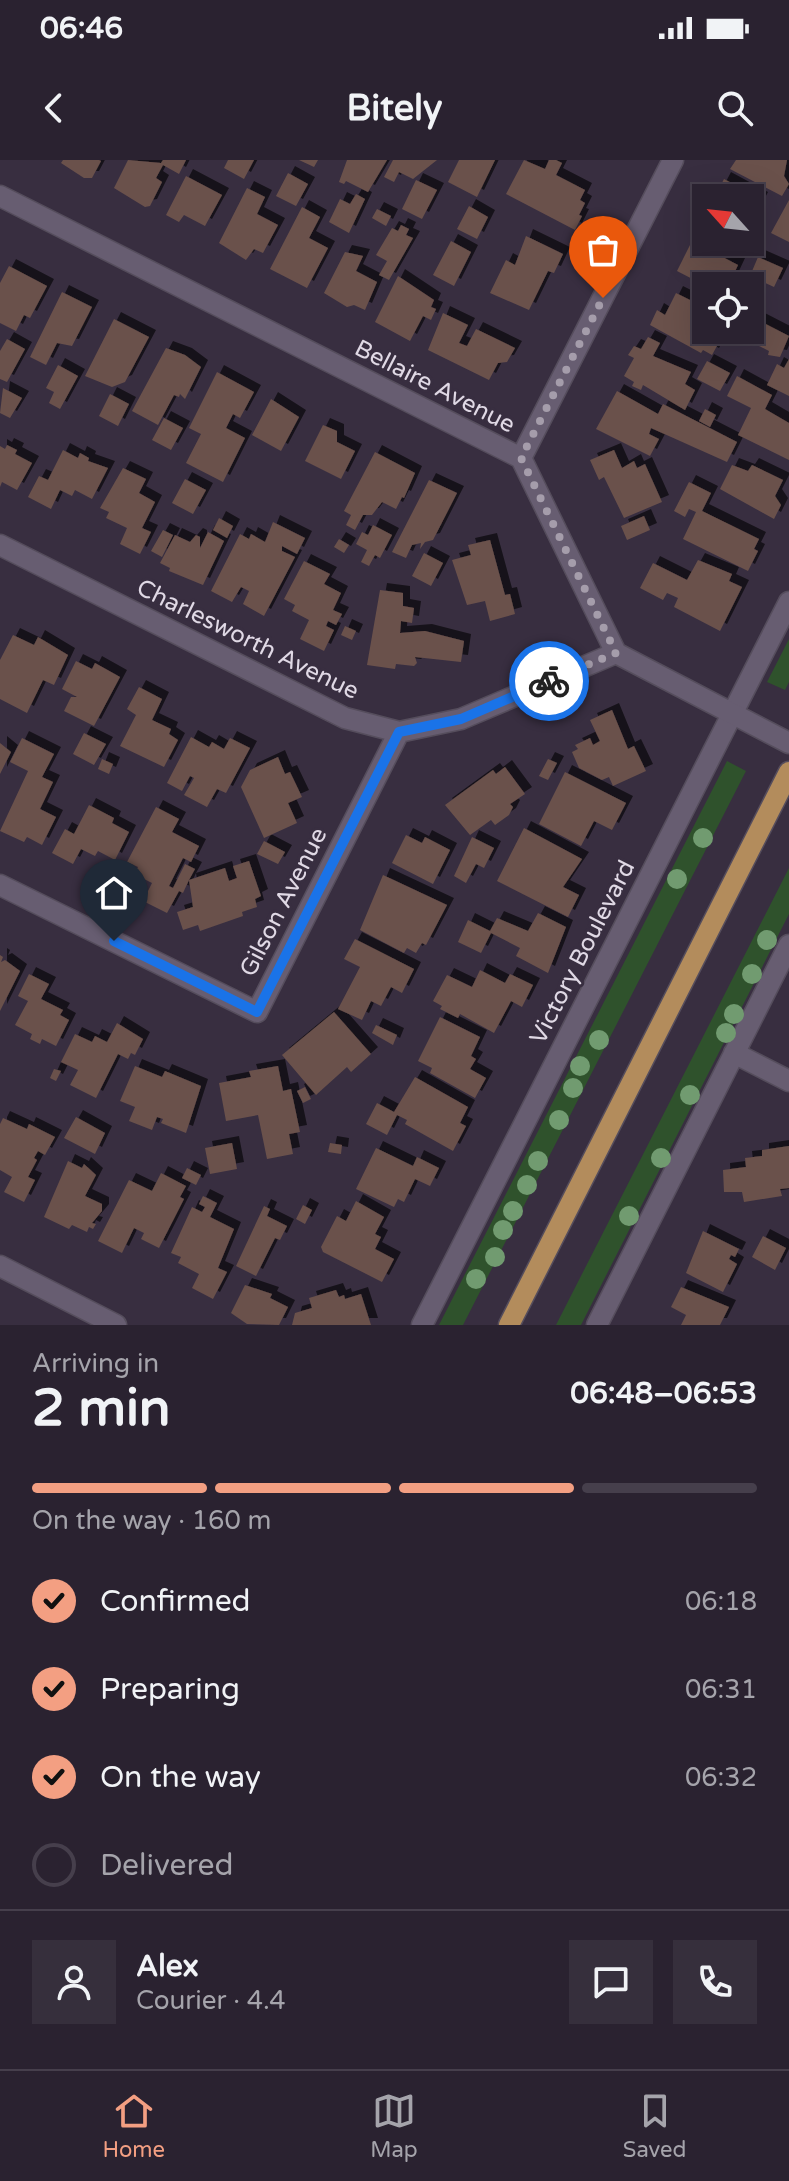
<!DOCTYPE html>
<html lang="en">
<head>
<meta charset="utf-8">
<style>
  :root { --surface:#2a2230; --page:#362f3c; --text:#f1f3f6; --muted:#a5a4ab; --line:#463f4c; --accent:#f39f82 }
  body { margin:0; font-family:"Varela Round",sans-serif; background:var(--page); color:var(--text); height:100vh; display:flex; flex-direction:column; font-size:30px; white-space:nowrap }
  * { box-sizing:border-box; margin:0 }
  p { font-size:26px; color:var(--muted) }
  .icon { flex:none; width:44px; height:44px; fill:none; stroke:currentColor; stroke-width:2; stroke-linecap:round; stroke-linejoin:round }
  .map { position:relative; height:1165px; overflow:hidden }
  .drawer { display:flex; flex-direction:column; background:var(--surface); flex:1 }
  .drawer>* { flex:none }
  .needle { width:52px; rotate:297deg }
  .tools { position:absolute; left:692px; top:24px; display:grid; gap:16px }
  .tools a { display:grid; place-items:center; width:72px; height:72px; border-radius:0px; background:var(--surface); box-shadow:0 8px 32px #0002,0 0 0 2px var(--line); font-size:40px }
  .pin { position:absolute; display:grid; place-items:center; width:68px; height:68px; color:#fff; margin:-82px -34px; border-radius:50% 50% 50% 0; rotate:-45deg; box-shadow:0 0 8px #0007 }
  .pin .icon { rotate:45deg }
  .courier { position:absolute; display:grid; place-items:center; width:80px; height:80px; margin:-40px; border:6px solid #1a73e8; border-radius:50%; background:#fff; color:#222; box-shadow:0 2px 10px #0007 }
  .headline em { font-style:normal; font-weight:700 }
  .headline div { display:flex; flex-direction:column-reverse }
  .headline { display:flex; align-items:center; justify-content:space-between; height:136px; padding:0 32px }
  h1 { font-size:52px; font-weight:700; line-height:60px }
  .bar { display:grid; grid-template-columns:repeat(4,1fr); gap:12px 8px; align-content:center; height:96px; padding:0 32px }
  .bar i { height:10px; border-radius:6px; background:var(--line) }
  .bar .current { background:var(--accent) }
  .bar p { grid-column:span 4 }
  .line { display:flex; align-items:center; gap:20px; padding:0 32px; border-top:2px solid var(--line) }
  .line div { flex:1 }
  .round { display:grid; place-items:center; flex:none; width:84px; height:84px; border-radius:0px; background:var(--page) }
  ol { padding:0 32px; list-style:none }
  li { display:flex; align-items:center; gap:24px; height:88px }
  li p { margin-inline-start:auto }
  li .icon { padding:8px; border-radius:50%; background:var(--accent); color:#111; stroke-width:4 }
  li:last-child { color:var(--muted) }
  li i { width:44px; height:44px; border:4px solid var(--line); border-radius:50% }
  .status { display:flex; justify-content:space-between; align-items:center; height:56px; padding:0 40px; background:var(--surface); direction:ltr }
  .status svg { height:22px; fill:currentColor }
  header { display:flex; justify-content:space-between; align-items:center; height:104px; padding:0 32px; background:var(--surface); font-size:36px; font-weight:700 }
  .menu { display:flex; justify-content:space-around; align-items:center; height:112px; border-top:2px solid var(--line); background:var(--surface); font-size:22px; color:var(--muted) }
  .menu a { display:grid; justify-items:center; gap:4px }
  .menu .current { color:var(--accent) }
  .map>svg:first-child { display:block }
  .green { fill:#2f522c }
  .building { fill:#6a514b; filter:url(#shadow) }
  .lines { fill:none; stroke-linecap:round; stroke-linejoin:round }
  .minor-casing { stroke:#554d5c; stroke-width:23 }
  .tertiary-casing { stroke:#554d5c; stroke-width:23 }
  .primary-casing { stroke:#554d5c; stroke-width:23 }
  .minor { stroke:#675d71; stroke-width:20 }
  .tertiary { stroke:#675d71; stroke-width:20 }
  .primary { stroke:#b38c5c; stroke-width:20 }
  .tree { fill:#719b70 }
  .done { stroke:#a59dab; stroke-width:8; stroke-dasharray:0 14.4 }
  .route { stroke:#1a73e8; stroke-width:10 }
  .labels { text-anchor:middle; stroke-width:6; stroke-linejoin:round; paint-order:stroke }
  .street-label { font-size:24px; fill:#e0d9e5; stroke:#382e40 }
</style>
</head>
<body>
<div class="status"><b>06:46</b><svg viewBox="0 0 49 12"><path d="M0 12V9h3v3zM5 12V6h3v6zM10 12V3h3v9zM15 12V0h3v12zM26 1h20v11H26zM47 4h2v5h-2z"/></svg></div>
<header><svg class="icon" aria-label="back" viewBox="0 0 24 24"><path d="M15 5l-7 7 7 7"/></svg>Bitely<svg class="icon" aria-label="search" viewBox="0 0 24 24"><circle cx="10" cy="10" r="6"/><path d="M15 15l6 6"/></svg></header>
<div class="map">
<svg width="789" height="1165" viewBox="0 0 789 1165">
  <defs>
    <filter id="shadow"><feDropShadow dx="7" dy="-7" stdDeviation="0" flood-color="#0009"/></filter>
  </defs>
  <rect width="100%" height="100%" fill="#382e40"/>
  <!-- green -->
  <path class="green" d="M789,479V522L785,530L767,522Z
    M727,601L746,611L463,1165H439Z
    M789,708V754L581,1165H556Z"/>
  <!-- building -->
  <path class="building" d="M63,0H99L101,1L92,18H84L61,3Z
    M128,0L161,3L163,0H186L179,14L163,5L156,18L162,22L150,46L145,47L114,28Z
    M228,0H254L244,19L224,8Z
    M299,0H318L314,7Z
    M347,0H387L368,32L346,21L344,24L339,22Z
    M393,0H437L413,19L399,12L394,22L384,17Z
    M459,0H495L477,37L448,22Z
    M524,0L545,9L549,0H556L562,3L556,15L585,30L580,40L585,43L579,55L582,56L575,70L506,34Z
    M736,0H787L784,16L789,24L782,36L730,9Z
    M288,13L308,24L296,46L276,36Z
    M186,16L222,35L205,66L184,55L179,62L166,55Z
    M724,19L761,39L753,54L750,38H714Z
    M416,20L437,30L422,59L402,49Z
    M247,28L265,37L257,54L278,65L263,93L254,89L246,100L219,83Z
    M356,34L365,39L349,73L329,62L340,39L350,44Z
    M789,40V82L771,73Z
    M469,46L488,57L477,79L457,69Z
    M302,47L320,57L309,78L328,88L307,128L270,109Z
    M377,49L391,56L386,66L372,58Z
    M401,65L409,69L406,75L413,78L389,120L379,115L387,101L376,95L392,68L398,71Z
    M526,76L563,94L554,113L548,111L529,150L490,133L506,100L515,105Z
    M451,81L471,92L454,126L433,115Z
    M692,81L738,105L731,120L737,123L735,126H706L677,111Z
    M345,92L363,96L356,111L377,122L365,150L354,145L347,147L324,133Z
    M758,97L783,108L774,127L750,116Z
    M9,106L47,126L30,158L24,155L16,171L0,163V123Z
    M398,116L434,140L431,147L436,149L431,160L423,156L410,181L375,162Z
    M62,132L92,147L72,186L57,183L46,205L30,197Z
    M676,133L706,148V170L723,175L712,195L703,190L701,193L650,165L657,150L665,155Z
    M443,153L468,165L459,183L467,186L476,169L515,188L507,202L498,203L489,220L428,190Z
    M750,156L789,176L780,197L768,195L769,191L728,170H750Z
    M114,159L149,177L125,222L112,227L85,216Z
    M648,177L660,183L653,196L691,212L685,224L695,230L685,250L643,225L641,230L632,226L634,222L624,216L634,198L628,195L634,186L641,189Z
    M7,179L25,189L7,222L0,219V191Z
    M166,188L185,195L201,207L185,239L180,234L179,237L174,235L158,265L132,251Z
    M789,199V236L767,225L777,204L784,208Z
    M707,201L730,213L720,231L697,219Z
    M58,205L78,216L60,249L49,243L54,232L46,228Z
    M217,212L254,232L240,258L233,254L226,268L245,278L223,322L186,303L201,274L189,268Z
    M737,216L772,235L765,249L789,263V300L738,275L751,248L727,236Z
    M3,228L22,238L10,258L0,253Z
    M617,231L658,254L663,244L737,282L727,302L651,268L649,274L659,279L650,296L596,269Z
    M110,234L129,244L118,266L99,256Z
    M271,239L299,257L281,291L252,275Z
    M705,249L716,255L710,267L699,261Z
    M164,258L183,268L171,290L152,280Z
    M323,265L337,271V282L355,291L341,319L305,301Z
    M7,285L17,290L15,294L32,303L17,330L2,322L0,327V286L5,289Z
    M63,290L78,298L80,293L89,298L88,301L108,308L92,339L75,330L72,336L60,330L51,349L28,337L39,316L48,320Z
    M614,290L622,308L634,301L637,308L645,304L662,342L624,358L604,317L599,320L590,300Z
    M375,292L415,313L404,338L402,337L396,349L382,342L372,355H363L355,370L346,365L351,355L344,351Z
    M732,305L748,311L752,305L783,320L775,336L781,345L774,359L720,329Z
    M123,308L146,319L139,333L155,342L142,368L151,372L140,394L120,384L127,368L106,358L109,352L100,348Z
    M185,319L206,330L193,354L172,343Z
    M429,320L457,333L433,380L425,382L420,389L421,383L412,385L406,398L392,392Z
    M689,322L711,333L702,351L759,379L754,389L758,391L748,411L683,379L696,352L689,349L685,357L674,351Z
    M644,356L650,370L627,380L621,366Z
    M219,358L233,366L227,378L213,370Z
    M273,362L305,378L297,394L282,386V391L295,397L264,456L243,444L249,431L241,427L232,442L211,431L240,374L249,379L251,374L265,382Z
    M373,365L392,375L380,398L375,395L369,406L361,402L367,390L356,384L362,372L368,375Z
    M163,370L173,375L162,397L151,391Z
    M208,372L224,381L203,425L169,411L170,408L160,403L175,375L190,382L196,375L200,377V388Z
    M339,379L349,385L344,393L334,387Z
    M490,380L505,435L510,434L515,454L490,461L485,441L467,445L452,400L471,395L468,385Z
    M424,393L443,403L431,426L412,416Z
    M698,400L732,414L729,421L742,427L720,471L674,447L678,438L667,433L663,440L640,428L653,403L687,420Z
    M304,401L330,414L324,424L341,433L333,450L342,454L336,465L328,461L326,466L334,470L324,491L300,479L309,460L292,451L295,445L284,439Z
    M380,430L403,433V446L414,448L412,463L401,461L400,473L425,471L464,481L461,502L415,497L417,503L414,506L396,504L395,509L367,505Z
    M345,466L356,471L352,480L341,475Z
    M13,475L34,485L38,477L68,495L54,525L43,520L27,553L0,539V500Z
    M76,501L92,509L95,503L120,517L94,566L64,551L71,537H77L62,529Z
    M139,527L162,539L152,560L171,569L169,574L178,580L164,607L120,586L136,555L127,549Z
    M612,550L628,589L634,586L646,611L613,626L609,617L602,620L579,608L572,592L578,589L575,585L590,578L593,585L600,581L590,560Z
    M84,573L106,584L94,605L73,594Z
    M191,577L209,587L212,582L224,589L230,578L250,588L226,633L217,629L207,647L184,635L194,618L190,616L182,631L167,623Z
    M22,578L54,594L42,617L53,622L40,649L56,657L42,685L27,677L24,682L0,671L28,611L10,602Z
    M0,583L11,592L0,614Z
    M278,597L285,614L290,612L302,637L288,643L297,663L264,678L241,627L250,610Z
    M102,599L113,604L109,614L98,609Z
    M548,599L557,603L548,620L539,616Z
    M505,607L525,634L510,644L513,647L509,655L495,665L491,660L470,675L445,645L493,610L496,614Z
    M565,612L626,643L612,670L594,661L581,686L539,664Z
    M89,645L114,658L112,663L129,672L115,700L98,691L95,696L81,689L73,704L52,693L65,669L74,674Z
    M156,647L179,659L172,672L199,686L191,702L183,698L169,726L173,728L185,704L195,709L189,720L225,708L229,721L237,718L233,706L249,701L261,736L255,739L257,747L242,752L243,756L200,771L198,765L183,770L177,752L193,747L189,720L183,733L179,731L167,753L143,741L152,723L134,714L138,707L127,702Z
    M524,668L582,699L563,727L579,735L568,757L497,721Z
    M406,675L422,683L425,677L450,690L433,724L392,703Z
    M472,677L494,688L484,708L476,704L466,723L454,716Z
    M264,681L285,692L278,704L257,694Z
    M383,715L447,745L426,785L422,783L416,793L407,788L404,793L360,770Z
    M538,753L566,767L548,813L516,796L520,788L491,773L481,793L458,782L468,760L490,771L497,758L528,771Z
    M355,779L414,809L402,833L391,827L381,846L371,841L362,860L338,849L360,807L344,799Z
    M0,795L3,797L1,802L5,800L20,811L0,851Z
    M480,810L505,823L510,814L533,825L522,847L511,841L494,873L460,854L458,858L440,849L442,846L433,841L447,815L472,827Z
    M29,814L49,824L41,839L63,850L60,855L69,860L56,886L42,879L40,884L30,879L32,874L15,865L28,841L18,836Z
    M334,852L371,894L351,912L347,907L316,935L282,895Z
    M440,857L480,877L471,896L476,899L470,909L486,918L475,938L430,913L432,908L418,901Z
    M117,863L143,879L135,895L131,893L128,899L118,894L96,938L70,925L78,910L61,902L75,874L92,882L95,876L107,882Z
    M376,865L397,875L393,885L372,873Z
    M135,906L162,917L165,911L201,926L186,973L161,963L163,959L157,957L152,970L129,961L135,947L120,941Z
    M278,906L283,931L291,929L300,972L289,974L293,994L267,999L258,955L226,961L219,923L251,917L249,911Z
    M54,909L61,911L56,921L50,918Z
    M415,917L468,947L460,963L466,966L453,991L405,964L407,960L397,955L387,975L366,964L377,943L394,952Z
    M305,927L311,939L303,943L297,931Z
    M76,957L105,973L95,994L64,978Z
    M3,958L27,969L29,964L55,977L45,995L38,991L34,998L37,1000L28,1017L35,1020L24,1042L4,1032L12,1017L0,1010V964Z
    M232,983L237,1009L210,1014L205,988Z
    M330,983L342,985L341,994L328,992Z
    M789,986V1028L780,1029L782,1036L744,1042L742,1032H724L723,1010L746,1007L745,998L762,996V990Z
    M376,988L413,1006L417,997L439,1008L430,1026L415,1019L404,1042L398,1039L394,1047L356,1029Z
    M68,1001L82,1008L84,1004L96,1015L85,1036L102,1044V1051L92,1063L96,1064L93,1069L89,1067L87,1072L72,1065L69,1069L44,1057Z
    M187,1008L201,1015L196,1025L182,1018Z
    M161,1013L186,1026L180,1037L184,1039L159,1088L141,1079L144,1073L134,1068L122,1093L98,1081L129,1020L152,1031Z
    M203,1036L217,1043L210,1057L234,1069L218,1108L227,1112L213,1139L192,1128L199,1114L178,1103L181,1097L171,1093L192,1047L202,1052L205,1047L199,1044Z
    M356,1041L384,1057L375,1074L381,1077L375,1089L394,1099L382,1122L323,1092L321,1087L337,1056L346,1061Z
    M303,1045L312,1050L305,1064L296,1059Z
    M264,1046L270,1049L267,1056L287,1066L280,1080L275,1078L256,1116L236,1106Z
    M703,1071L739,1089L735,1097L731,1095L729,1099L737,1104L723,1132L686,1113Z
    M763,1076L786,1088L775,1110L752,1097Z
    M245,1125L272,1134L270,1138L288,1147L279,1165L247,1164L231,1153Z
    M681,1127L729,1147L720,1165H681L686,1155L671,1147Z
    M336,1130L339,1137L344,1135L345,1139L361,1134L371,1165H292L295,1153L312,1148L309,1138Z"/>
  <g class="lines">
    <!-- minor casing -->
    <g class="minor-casing">
      <path id="minor" d="M521,298L673,0
        M0,385L345,558L399,572L461,559L616,493
        M0,725L257,852L399,572
        M734,893L789,921
        M0,1106L116,1165
        M422,1165L789,442
        M597,1165L789,785"/>
    </g>
    <!-- tertiary casing -->
    <g class="tertiary-casing">
      <path id="tertiary" d="M0,36L521,298L616,493L789,583"/>
    </g>
    <!-- primary casing -->
    <g class="primary-casing">
      <path id="primary" d="M509,1165L789,612"/>
    </g>
    <!-- minor -->
    <use href="#minor" class="minor"/>
    <!-- tertiary -->
    <use href="#tertiary" class="tertiary"/>
    <!-- primary -->
    <use href="#primary" class="primary"/>
  </g>
  <!-- trees -->
  <g class="tree">
    <circle cx="703" cy="678" r="10"/>
    <circle cx="677" cy="719" r="10"/>
    <circle cx="767" cy="780" r="10"/>
    <circle cx="752" cy="814" r="10"/>
    <circle cx="734" cy="854" r="10"/>
    <circle cx="726" cy="873" r="10"/>
    <circle cx="599" cy="880" r="10"/>
    <circle cx="580" cy="906" r="10"/>
    <circle cx="573" cy="928" r="10"/>
    <circle cx="690" cy="935" r="10"/>
    <circle cx="559" cy="960" r="10"/>
    <circle cx="661" cy="998" r="10"/>
    <circle cx="538" cy="1001" r="10"/>
    <circle cx="527" cy="1025" r="10"/>
    <circle cx="513" cy="1051" r="10"/>
    <circle cx="629" cy="1056" r="10"/>
    <circle cx="503" cy="1070" r="10"/>
    <circle cx="495" cy="1097" r="10"/>
    <circle cx="476" cy="1119" r="10"/>
  </g>
  <g class="lines">
    <!-- done -->
    <path class="done" d="M549,521L616,493L521,298L603,138"/>
    <!-- route -->
    <path class="route" d="M114,781L257,852L399,572L461,559L549,521"/>
  </g>
  <g class="labels">
    <!-- street labels -->
    <g class="street-label">
      <text transform="translate(435 226) rotate(27)" y="8">Bellaire Avenue</text>
      <text transform="translate(248 479) rotate(26)" y="8">Charlesworth Avenue</text>
      <text transform="translate(283 742) rotate(-63)" y="8">Gilson Avenue</text>
      <text transform="translate(582 792) rotate(-63)" y="8">Victory Boulevard</text>
    </g>
  </g>
</svg>
<div class="tools">
<a><svg class="needle" viewBox="-14 -14 28 28"><path d="M0-13l5 13h-10z" fill="#e53935"/><path d="M0 13l5-13h-10z" fill="#a5a4ab"/></svg></a>
<a><svg class="icon" aria-label="locate" viewBox="0 0 24 24"><circle cx="12" cy="12" r="6"/><path d="M12 2v4M12 18v4M2 12h4M18 12h4"/></svg></a>
</div>
<div class="pin" style="left:603px;top:138px;background:#ea580c"><svg class="icon" aria-label="bag" viewBox="0 0 24 24"><path d="M5 8h14l-1 12H6zM9 8a3 3 0 0 1 6 0"/></svg></div>
<div class="pin" style="left:114px;top:781px;background:#1f2937"><svg class="icon" aria-label="home" viewBox="0 0 24 24"><path d="M3 11l9-7 9 7M6 9v11h12V9"/></svg></div>
<div class="courier" style="left:549px;top:521px"><svg class="icon" aria-label="bike" viewBox="0 0 24 24"><circle cx="6" cy="16" r="4"/><circle cx="18" cy="16" r="4"/><path d="M6 16l4-8h5l3 8M10 8l3 8H6M13 5h3"/></svg></div>
</div>
<section class="drawer">
<div class="headline"><div><h1>2 min</h1><p>Arriving in</p></div><em>06:48–06:53</em></div>
<div class="bar"><i class="current"></i><i class="current"></i><i class="current"></i><i></i><p>On the way · 160 m</p></div>
<ol>
<li><svg class="icon" aria-label="check" viewBox="0 0 24 24"><path d="M5 12l5 5 9-10"/></svg>Confirmed<p>06:18</p></li>
<li><svg class="icon" aria-label="check" viewBox="0 0 24 24"><path d="M5 12l5 5 9-10"/></svg>Preparing<p>06:31</p></li>
<li><svg class="icon" aria-label="check" viewBox="0 0 24 24"><path d="M5 12l5 5 9-10"/></svg>On the way<p>06:32</p></li>
<li><i></i>Delivered</li>
</ol>
<div class="line" style="height:144px"><a class="round"><svg class="icon" aria-label="person" viewBox="0 0 24 24"><circle cx="12" cy="8" r="4"/><path d="M4 21q1-7 8-7t8 7"/></svg></a><div><b>Alex</b><p>Courier · 4.4</p></div><a class="round"><svg class="icon" aria-label="chat" viewBox="0 0 24 24"><path d="M4 5h16v11H9l-5 4z"/></svg></a><a class="round"><svg class="icon" aria-label="phone" viewBox="0 0 24 24"><path d="M5 4h4l2 5-3 2q2 4 5 5l2-3 5 2v4C11 20 4 13 5 4z"/></svg></a></div>
</section>
<nav class="menu">
<a class="current"><svg class="icon" aria-label="home" viewBox="0 0 24 24"><path d="M3 11l9-7 9 7M6 9v11h12V9"/></svg>Home</a>
<a><svg class="icon" aria-label="map" viewBox="0 0 24 24"><path d="M3 6l6-2 6 2 6-2v14l-6 2-6-2-6 2zM9 4v14M15 6v14"/></svg>Map</a>
<a><svg class="icon" aria-label="saved" viewBox="0 0 24 24"><path d="M7 4h10v16l-5-4-5 4z"/></svg>Saved</a>
</nav>
</body>
</html>
